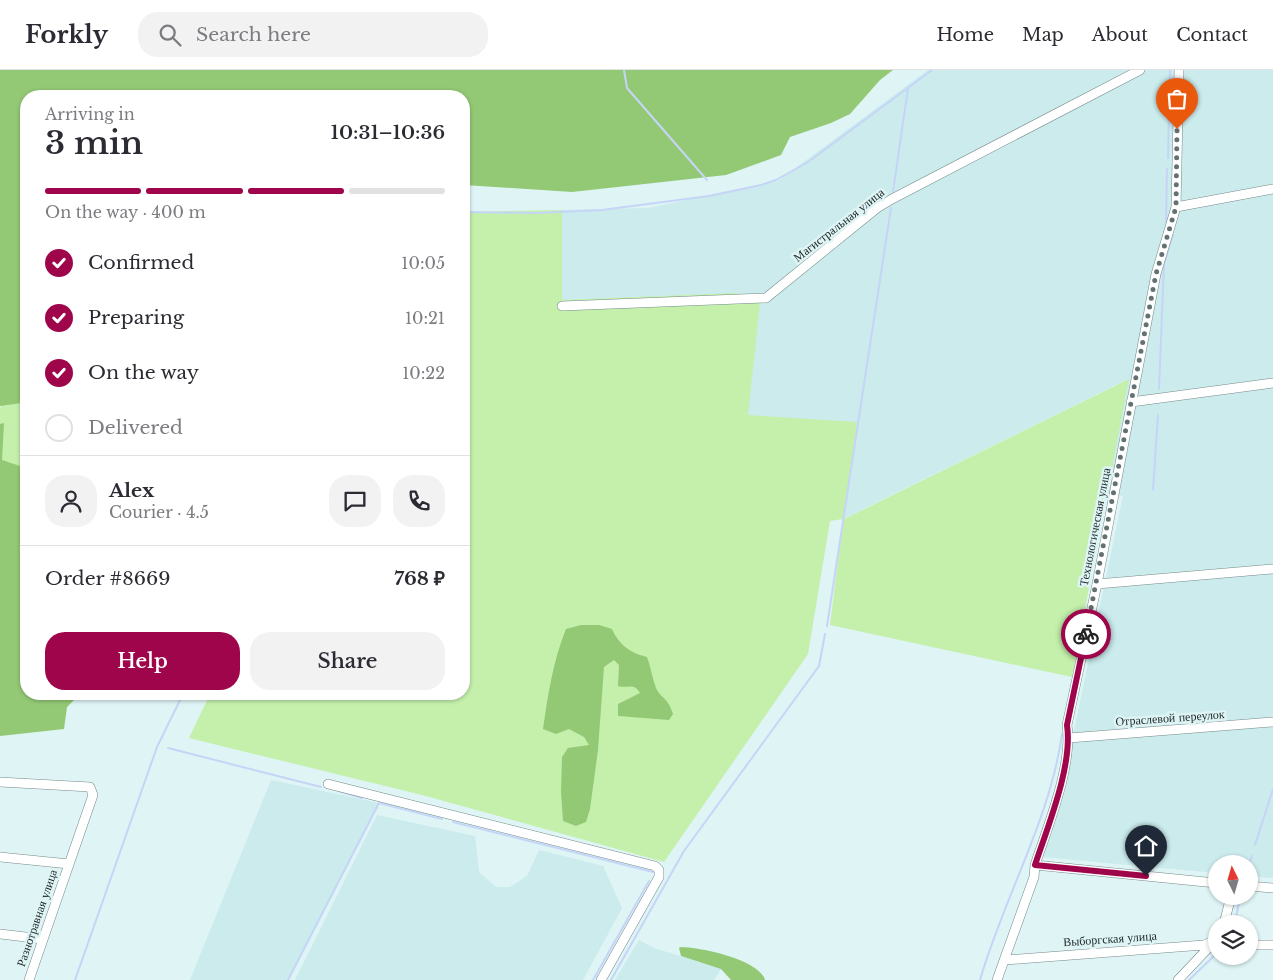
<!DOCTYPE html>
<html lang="en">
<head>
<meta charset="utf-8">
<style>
  :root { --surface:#fff; --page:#f2f2f3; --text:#2b2b33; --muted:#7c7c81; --line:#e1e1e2; --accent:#9f054a }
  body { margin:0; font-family:"Libre Baskerville",serif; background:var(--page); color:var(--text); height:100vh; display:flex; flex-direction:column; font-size:19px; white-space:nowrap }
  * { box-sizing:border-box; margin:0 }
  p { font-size:16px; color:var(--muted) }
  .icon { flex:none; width:28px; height:28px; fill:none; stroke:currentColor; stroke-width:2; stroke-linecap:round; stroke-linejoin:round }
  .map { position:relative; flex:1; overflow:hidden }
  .side { position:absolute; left:20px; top:20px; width:450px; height:610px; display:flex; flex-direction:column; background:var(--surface); border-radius:20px; box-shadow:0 1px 4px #0004 }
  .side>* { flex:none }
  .needle { width:32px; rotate:355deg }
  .fabs { position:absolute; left:1208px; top:785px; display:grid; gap:10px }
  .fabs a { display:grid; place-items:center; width:50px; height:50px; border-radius:50%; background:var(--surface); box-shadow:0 1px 4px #0004; font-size:25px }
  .pin { position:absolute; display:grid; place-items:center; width:42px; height:42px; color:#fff; margin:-51px -21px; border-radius:50% 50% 50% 0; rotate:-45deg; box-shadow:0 0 5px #0007 }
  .pin .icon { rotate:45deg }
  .courier { position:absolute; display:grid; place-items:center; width:50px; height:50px; margin:-25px; border:4px solid #9f054a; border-radius:50%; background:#fff; color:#222; box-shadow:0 1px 6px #0007 }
  .summary em { font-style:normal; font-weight:600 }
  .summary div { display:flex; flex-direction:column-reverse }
  .summary { display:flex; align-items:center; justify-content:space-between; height:85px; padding:0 25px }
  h1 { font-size:32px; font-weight:600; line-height:38px }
  .bar { display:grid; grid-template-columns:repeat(4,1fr); gap:8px 5px; align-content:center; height:60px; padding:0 25px }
  .bar i { height:6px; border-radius:4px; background:var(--line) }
  .bar .current { background:var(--accent) }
  .bar p { grid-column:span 4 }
  .line { display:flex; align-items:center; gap:12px; padding:0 25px; border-top:1px solid var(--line) }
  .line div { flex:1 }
  .round { display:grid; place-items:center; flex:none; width:52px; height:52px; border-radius:20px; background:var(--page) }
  ol { padding:0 25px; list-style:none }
  li { display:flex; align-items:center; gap:15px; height:55px }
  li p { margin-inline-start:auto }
  li .icon { padding:5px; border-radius:50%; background:var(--accent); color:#fff; stroke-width:4 }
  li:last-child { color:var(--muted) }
  li i { width:28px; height:28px; border:2px solid var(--line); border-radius:50% }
  .cta { display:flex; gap:10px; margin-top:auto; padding:10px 25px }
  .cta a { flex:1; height:58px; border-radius:20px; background:var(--accent); color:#fff; font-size:20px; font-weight:600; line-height:58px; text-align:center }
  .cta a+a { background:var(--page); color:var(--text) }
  header { display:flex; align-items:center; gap:30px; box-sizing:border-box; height:70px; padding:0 25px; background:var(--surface); border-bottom:1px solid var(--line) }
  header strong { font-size:24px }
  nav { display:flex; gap:28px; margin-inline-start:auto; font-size:18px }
  .search { width:350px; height:45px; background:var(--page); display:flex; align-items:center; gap:12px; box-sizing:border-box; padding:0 18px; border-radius:20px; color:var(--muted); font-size:19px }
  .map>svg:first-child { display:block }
  .built { fill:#cbebec }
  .green { fill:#c4f0ac }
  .forest { fill:#93c974 }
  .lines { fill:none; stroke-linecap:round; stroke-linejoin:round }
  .stream { stroke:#c5d5f7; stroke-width:2 }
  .minor-casing { stroke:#768a8b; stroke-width:10 }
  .minor { stroke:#fff; stroke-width:9 }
  .done { stroke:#647172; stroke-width:5; stroke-dasharray:0 9 }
  .route { stroke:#9f054a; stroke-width:6 }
  .labels { text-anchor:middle; stroke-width:5; stroke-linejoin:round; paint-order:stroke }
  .street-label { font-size:12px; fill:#222b2b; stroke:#def4f5 }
</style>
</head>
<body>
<header>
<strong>Forkly</strong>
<div class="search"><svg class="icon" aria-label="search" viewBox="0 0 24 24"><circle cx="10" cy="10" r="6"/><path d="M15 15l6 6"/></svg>Search here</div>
<nav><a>Home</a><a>Map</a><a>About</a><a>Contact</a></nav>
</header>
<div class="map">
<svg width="1273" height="910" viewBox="0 0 1273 910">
  <rect width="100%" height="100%" fill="#def4f5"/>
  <!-- built -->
  <path class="built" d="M928,0H1273V808L1249,806V794H1216V803L1042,787L1062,718L1123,426L1105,427L1128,309L843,449L748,345L648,227L562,230V140L648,138L778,111Z
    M271,710L379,733L289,910H190Z
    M377,745L475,766L479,802L496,817H510L527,806L539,780L603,796L622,838L583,910H295Z
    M639,870L654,878L721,899L714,910H615Z"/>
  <!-- green -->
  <path class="green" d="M562,140V230L737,223L760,233L748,345L857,352L844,449L1129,309L1072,607L830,555L843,449L830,451L808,584L664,792L422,725L189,668L210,624H464V142Z
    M26,239V544H0V340Z"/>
  <!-- forest -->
  <path class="forest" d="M0,0H893L880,10L850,44L831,53L790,67L781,85L726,105L572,122L464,115V26H26V318L22,333L0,336Z
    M4,353L2,390L26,398V624H80L67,637L64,659L0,666V354Z
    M581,555H599L612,559C619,575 630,583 647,587C651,597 652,608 656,618C661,629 668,627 673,644L669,650L618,646V634L640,623C634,612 627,619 618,616L619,595L614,590L604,597L598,680L590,739L586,752L576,756L563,751L561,722L562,687L568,678L589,675L584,667L569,659L556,664L543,659C548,624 553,591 566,559Z
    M681,877C700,877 760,890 765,910H731L721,899L681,886L679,878Z"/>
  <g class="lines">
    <!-- stream -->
    <path class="stream" d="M624,0L627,18L707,110
      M1168,88L1170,0
      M893,122L908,18
      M464,142L537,143L602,140L709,126L761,115L776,110L808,92L932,0
      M1166,152L1167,99
      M1159,319L1164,194L1173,165
      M1153,420L1158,345
      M827,556L891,138
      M168,678L321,717
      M338,721L362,728
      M453,752L653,802
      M1255,775L1273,719
      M1249,796L1252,786
      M1235,854L1240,826
      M75,910L157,677L183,624
      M288,910L379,733L442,749
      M593,910L649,811
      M611,910L684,781L819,596L825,564
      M980,910C1004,827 1050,750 1062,664
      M1189,910L1216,884"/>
    <!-- minor casing -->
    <g class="minor-casing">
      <path id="minor" d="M1176,137L1273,119
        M562,236L766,228L877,138L892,129L1140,0
        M1131,332L1273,313
        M1097,514L1273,499
        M1069,668L1273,652
        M0,712L90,717L93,725L29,910
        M328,714L655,796L659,800V807L601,910
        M0,787L69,794
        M1035,795L1216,813
        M1249,816L1273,818
        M1224,854L1231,826
        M0,864L43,869
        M1249,875H1273
        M1005,890L1204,875L1216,870
        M997,910L1034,807L1035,795C1048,756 1073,695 1067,655L1097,514L1156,204L1176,137L1179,0
        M1178,910L1214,872"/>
    </g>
    <!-- minor -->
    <use href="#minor" class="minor"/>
  </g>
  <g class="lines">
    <!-- done -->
    <path class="done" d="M1086,564L1156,204L1176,137L1177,59"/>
    <!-- route -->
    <path class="route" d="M1086,564L1067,655C1073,695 1048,756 1035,795L1146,806"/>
  </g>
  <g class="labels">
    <!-- street labels -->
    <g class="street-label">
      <text transform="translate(839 155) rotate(-38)" y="4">Магистральная улица</text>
      <text transform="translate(1095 457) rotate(-79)" y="4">Технологическая улица</text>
      <text transform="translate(1170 648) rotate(-4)" y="4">Отраслевой переулок</text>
      <text transform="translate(37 848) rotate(-71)" y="4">Разнотравная улица</text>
      <text transform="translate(1110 869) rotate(-4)" y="4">Выборгская улица</text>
    </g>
  </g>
</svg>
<div class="fabs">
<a><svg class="needle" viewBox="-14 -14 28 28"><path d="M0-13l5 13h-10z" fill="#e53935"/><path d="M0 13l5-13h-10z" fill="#7c7c81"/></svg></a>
<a><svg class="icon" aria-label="layers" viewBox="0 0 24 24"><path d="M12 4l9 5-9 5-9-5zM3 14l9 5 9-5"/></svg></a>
</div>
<div class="pin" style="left:1177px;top:59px;background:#ea580c"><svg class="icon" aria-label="bag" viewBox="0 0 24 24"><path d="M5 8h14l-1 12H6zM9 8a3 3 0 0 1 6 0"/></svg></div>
<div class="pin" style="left:1146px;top:806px;background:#1f2937"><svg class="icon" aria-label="home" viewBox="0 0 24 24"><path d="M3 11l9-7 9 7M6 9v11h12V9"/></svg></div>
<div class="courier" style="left:1086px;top:564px"><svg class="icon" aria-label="bike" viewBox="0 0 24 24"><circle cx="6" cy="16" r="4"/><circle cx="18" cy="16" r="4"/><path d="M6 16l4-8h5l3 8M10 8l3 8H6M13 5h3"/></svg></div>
<section class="side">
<div class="summary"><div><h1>3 min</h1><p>Arriving in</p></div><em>10:31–10:36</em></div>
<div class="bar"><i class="current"></i><i class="current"></i><i class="current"></i><i></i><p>On the way · 400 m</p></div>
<ol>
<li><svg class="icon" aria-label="check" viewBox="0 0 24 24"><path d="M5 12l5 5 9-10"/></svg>Confirmed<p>10:05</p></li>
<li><svg class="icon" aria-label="check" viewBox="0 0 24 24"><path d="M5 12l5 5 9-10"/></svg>Preparing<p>10:21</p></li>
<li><svg class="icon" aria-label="check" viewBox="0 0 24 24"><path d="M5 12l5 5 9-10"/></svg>On the way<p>10:22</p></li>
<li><i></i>Delivered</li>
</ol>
<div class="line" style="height:90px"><a class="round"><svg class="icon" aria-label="person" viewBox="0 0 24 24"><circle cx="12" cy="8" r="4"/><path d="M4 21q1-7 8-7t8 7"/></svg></a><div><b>Alex</b><p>Courier · 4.5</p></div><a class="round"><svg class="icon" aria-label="chat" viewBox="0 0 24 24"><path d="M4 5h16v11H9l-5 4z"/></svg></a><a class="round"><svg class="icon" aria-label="phone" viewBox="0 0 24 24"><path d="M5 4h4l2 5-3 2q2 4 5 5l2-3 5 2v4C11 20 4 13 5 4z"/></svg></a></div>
<div class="line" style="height:65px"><div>Order #8669</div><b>768 ₽</b></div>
<div class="cta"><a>Help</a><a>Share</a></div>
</section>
</div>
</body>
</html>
